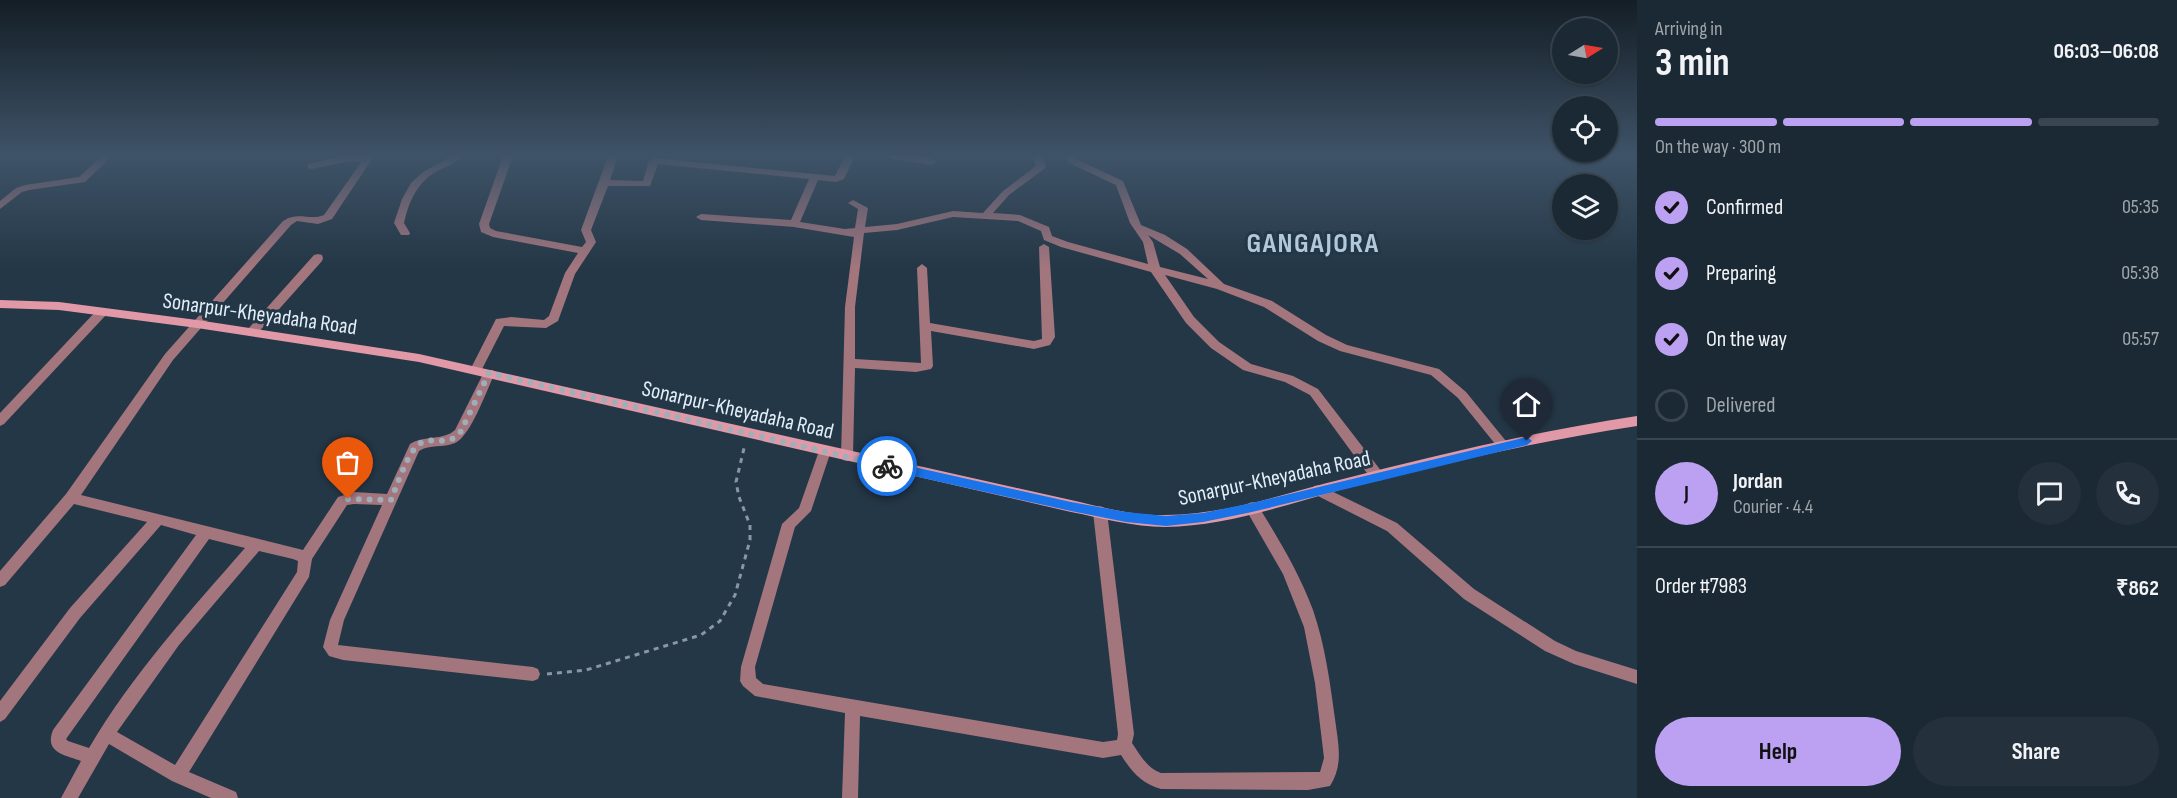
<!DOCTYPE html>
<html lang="en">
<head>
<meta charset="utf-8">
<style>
  :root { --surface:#1b2934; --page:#24313c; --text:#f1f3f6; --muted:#a0a6ac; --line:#39454f; --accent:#bca0f2 }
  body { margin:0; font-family:"Sofia Sans Condensed",sans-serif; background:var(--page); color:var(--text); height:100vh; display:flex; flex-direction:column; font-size:22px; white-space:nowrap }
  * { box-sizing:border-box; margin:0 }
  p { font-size:20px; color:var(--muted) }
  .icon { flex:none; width:33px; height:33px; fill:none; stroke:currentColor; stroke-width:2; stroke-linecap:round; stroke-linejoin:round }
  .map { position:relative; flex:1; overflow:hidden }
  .drawer { display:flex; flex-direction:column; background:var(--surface); width:540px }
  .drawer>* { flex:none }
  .needle { width:39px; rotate:79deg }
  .tools { position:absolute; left:1552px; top:18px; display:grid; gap:12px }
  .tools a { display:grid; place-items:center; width:66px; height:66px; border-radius:50%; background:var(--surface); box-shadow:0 2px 4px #0004,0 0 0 2px var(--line); font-size:30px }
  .pin { position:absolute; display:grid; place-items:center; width:51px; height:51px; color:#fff; margin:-62px -26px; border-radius:50% 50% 50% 0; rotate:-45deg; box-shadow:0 0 6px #0007 }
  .pin .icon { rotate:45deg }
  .courier { position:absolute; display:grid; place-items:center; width:60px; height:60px; margin:-30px; border:4px solid #1a73e8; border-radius:50%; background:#fff; color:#222; box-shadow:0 2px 8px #0007 }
  .summary em { font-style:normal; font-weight:700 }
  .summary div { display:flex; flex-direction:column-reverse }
  .summary { display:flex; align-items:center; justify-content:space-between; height:102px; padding:0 18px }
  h1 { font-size:39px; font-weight:700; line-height:45px }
  .bar { display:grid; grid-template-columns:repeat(4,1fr); gap:9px 6px; align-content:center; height:72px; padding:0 18px }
  .bar i { height:8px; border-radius:4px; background:var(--line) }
  .bar .active { background:var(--accent) }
  .bar p { grid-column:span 4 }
  .line { display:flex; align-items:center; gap:15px; padding:0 18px; border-top:2px solid var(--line) }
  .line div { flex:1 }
  .round { display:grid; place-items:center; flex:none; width:63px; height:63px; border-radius:32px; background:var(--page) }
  ol { padding:0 18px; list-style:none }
  li { display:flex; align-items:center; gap:18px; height:66px }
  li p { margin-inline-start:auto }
  li .icon { padding:6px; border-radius:50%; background:var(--accent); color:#111; stroke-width:4 }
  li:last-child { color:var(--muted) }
  li i { width:33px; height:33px; border:3px solid var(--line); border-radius:50% }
  .action { display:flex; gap:12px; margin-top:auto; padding:12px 18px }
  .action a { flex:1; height:69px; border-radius:36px; background:var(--accent); color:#111; font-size:24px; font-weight:700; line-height:69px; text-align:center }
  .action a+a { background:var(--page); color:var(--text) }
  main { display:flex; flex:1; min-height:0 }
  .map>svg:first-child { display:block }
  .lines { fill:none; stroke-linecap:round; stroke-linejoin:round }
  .path { stroke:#8797a3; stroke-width:3; stroke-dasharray:5 5; stroke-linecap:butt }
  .minor { fill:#a3767e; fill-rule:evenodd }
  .secondary { fill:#e199a7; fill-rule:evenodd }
  .route { fill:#1a73e8 }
  .done { stroke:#a0aeba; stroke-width:6; stroke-dasharray:0 10.8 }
  .labels { text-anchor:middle; stroke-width:6; stroke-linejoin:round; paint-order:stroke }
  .street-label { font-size:22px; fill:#e2eef8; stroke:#243746 }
  .district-label { font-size:28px; font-weight:bold; letter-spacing:1.5px; fill:#b2c9db; stroke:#243746 }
</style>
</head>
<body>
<main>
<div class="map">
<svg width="1637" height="798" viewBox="0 0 1637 798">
  <rect width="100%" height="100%" fill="#243746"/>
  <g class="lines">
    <!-- path -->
    <path class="path" d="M547,674L586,670L701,635L720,621L735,595L750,540V525L739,497L736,482L745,444"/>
    <!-- minor -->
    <path class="minor" d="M102,156H112L85,182L29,190L22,192L0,209V201L16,188L25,185L79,177Z
      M344,156H374L332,219L318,224L297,221L291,225L173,360L81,495L303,550L338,497L354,492L387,494L410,444C424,435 443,441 455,430L485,370H493L495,373C487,389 471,436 455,443C443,448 430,444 419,451L344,620L338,645L533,667L538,669L540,674L538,679L533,681L343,660L329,656L323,647L330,620L382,505L354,504L347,505L312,559L309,577L189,772L236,792L238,798H211L172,781L109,744L78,798H61L81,761C65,755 44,753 53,730L196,535L161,525L80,618L5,719L0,722V701L70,608L147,522L74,504L5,585L0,587V571L66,494L165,354L283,221C299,211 309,221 324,215L362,161L345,162L311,169L308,168V164ZM209,539L245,548C190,611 132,675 89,748L68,741L66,739ZM259,551L293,559L298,561L297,572L175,765L117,732L179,645Z
      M452,156H462C455,164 446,167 437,171C417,183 409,201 404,223L410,233L409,235H401L394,223L402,199L411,183L423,172Z
      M503,156H513L489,224L490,228L496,231L582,247L586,242L581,230L608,156H618L610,180L643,181L649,161L654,158L835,176L845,156H855L844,179L836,182L818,180L800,222L845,229L855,228L858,209L848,203L853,200L868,208L865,227L897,224L953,211L983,213L1003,191L1036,166L1032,156H1042L1046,167L1044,169L1009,195L993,213L1020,215L1049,227L1052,236L1068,242L1148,264L1143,242L1130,223L1116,185L1069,163L1065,156H1075L1076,159L1123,181L1141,225L1165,235L1187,249L1224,284L1272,301L1326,335L1347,345L1439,369L1466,392L1510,446L1508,450H1500L1458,398L1431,375L1340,351L1318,341L1264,307L1217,289L1165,275L1194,317L1219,342L1251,364L1293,376L1318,389L1382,472L1383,476L1382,480L1377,481L1372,480L1310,395L1285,382L1243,370L1211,348L1186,323L1151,272L1061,247L1044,240L1041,231L1018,221L953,217L897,230L864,233L855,307V359L921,363L917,268L922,264L927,268L930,323L1034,341L1042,339L1039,247L1044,244L1049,247L1055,337L1050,345L1034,349L931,331L933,366L931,369L916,372L855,368L853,456L851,460L847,461L843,460L841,456L845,307L854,237L794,227L701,220L696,217L701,214L791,220L809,179L658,164L650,186H608L591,230L596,242L575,274L558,321L546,328L504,326L480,373L476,374L470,370L496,319L511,317L544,320L549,316L565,273L578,253L493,237L481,232L479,224ZM1148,235L1180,254L1208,279L1160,267L1153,242Z
      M889,156C904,156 924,154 937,162L932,165L893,159Z
      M318,254L322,255L323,258L322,261L256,335H248L246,332L248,329L314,255Z
      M102,308L106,309L108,312L106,315L4,424L0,426V413L98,309Z
      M825,446L829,447L831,451L811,511L795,527L755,667L756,678L763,684L1103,742L1117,740L1118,734L1093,512L1095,508L1100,506L1105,508L1107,512L1134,734L1132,743C1140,755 1147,768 1161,773L1320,772L1324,758L1315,683L1304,627L1283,574L1245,508L1247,504L1252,502L1257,504C1278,538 1299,572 1313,610C1325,645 1330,682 1335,719C1338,743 1344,764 1330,786L1308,790L1161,789C1141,783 1132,772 1121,755L1103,758L860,716L858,798H842L845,713L755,696L743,686L740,681L741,667L782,524L799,508L819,451L821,447Z
      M1319,485L1397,523L1474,589L1555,641L1576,651L1637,670V684L1574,664L1545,651L1464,599L1387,531L1314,494L1313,490L1314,486Z"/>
    <!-- secondary -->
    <path class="secondary" d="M0,300L59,302L197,320L419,354L1071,500C1102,507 1133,516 1165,515C1226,515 1285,493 1343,479C1440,454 1538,431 1637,416V426C1538,441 1440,464 1343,489C1285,505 1226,526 1165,527C1133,527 1102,518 1071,512L419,362L197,328L59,310L0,308Z"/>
  </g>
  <!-- sky -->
  <linearGradient id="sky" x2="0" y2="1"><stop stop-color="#141e26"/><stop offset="0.58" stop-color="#3f5368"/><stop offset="1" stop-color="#3f5368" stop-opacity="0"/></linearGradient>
  <rect width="1637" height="268" fill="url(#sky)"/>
  <!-- route -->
  <path class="route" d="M1527,437L1532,441L1527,445L1252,512L1203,522L1166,526L1126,522L1071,511L887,470L882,466L887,461L1071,502L1126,512L1166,516L1203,513L1252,503Z"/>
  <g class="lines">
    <!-- done -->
    <path class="done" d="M348,499L391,500C396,488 409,448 421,443C435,436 448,447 460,433L489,373L887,466"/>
  </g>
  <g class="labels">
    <!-- street labels -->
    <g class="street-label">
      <text transform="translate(260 313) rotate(8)" y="8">Sonarpur-Kheyadaha Road</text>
      <text transform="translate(738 409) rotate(13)" y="8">Sonarpur-Kheyadaha Road</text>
      <text transform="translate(1274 477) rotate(-12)" y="8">Sonarpur-Kheyadaha Road</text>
    </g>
    <!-- district labels -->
    <g class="district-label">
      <text x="1313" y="252">GANGAJORA</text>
    </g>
  </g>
</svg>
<div class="tools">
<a><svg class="needle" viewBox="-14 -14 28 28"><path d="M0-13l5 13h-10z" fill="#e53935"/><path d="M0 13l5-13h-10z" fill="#a0a6ac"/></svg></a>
<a><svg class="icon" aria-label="locate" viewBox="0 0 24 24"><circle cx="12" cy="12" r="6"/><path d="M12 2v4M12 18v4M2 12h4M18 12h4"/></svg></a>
<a><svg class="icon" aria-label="layers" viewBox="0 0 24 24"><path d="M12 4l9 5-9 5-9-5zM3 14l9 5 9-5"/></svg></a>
</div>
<div class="pin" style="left:348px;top:499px;background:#ea580c"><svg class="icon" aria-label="bag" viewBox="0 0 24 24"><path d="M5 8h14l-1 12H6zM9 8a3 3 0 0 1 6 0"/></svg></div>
<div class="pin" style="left:1527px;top:441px;background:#1f2937"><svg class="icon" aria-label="home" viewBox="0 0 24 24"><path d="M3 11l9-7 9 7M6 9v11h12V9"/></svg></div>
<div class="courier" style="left:887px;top:466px"><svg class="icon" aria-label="bike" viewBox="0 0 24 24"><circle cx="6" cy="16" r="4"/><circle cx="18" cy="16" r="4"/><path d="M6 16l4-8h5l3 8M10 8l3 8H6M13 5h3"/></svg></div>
</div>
<section class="drawer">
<div class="summary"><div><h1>3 min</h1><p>Arriving in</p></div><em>06:03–06:08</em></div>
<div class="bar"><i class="active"></i><i class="active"></i><i class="active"></i><i></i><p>On the way · 300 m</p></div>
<ol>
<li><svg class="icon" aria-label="check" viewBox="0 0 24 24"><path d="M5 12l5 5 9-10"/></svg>Confirmed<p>05:35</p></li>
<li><svg class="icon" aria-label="check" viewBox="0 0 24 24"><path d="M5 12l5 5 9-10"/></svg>Preparing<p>05:38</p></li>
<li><svg class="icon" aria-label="check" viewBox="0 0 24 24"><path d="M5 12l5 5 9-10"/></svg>On the way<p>05:57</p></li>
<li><i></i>Delivered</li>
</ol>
<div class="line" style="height:108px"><b class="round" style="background:var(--accent);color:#111">J</b><div><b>Jordan</b><p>Courier · 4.4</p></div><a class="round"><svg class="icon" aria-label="chat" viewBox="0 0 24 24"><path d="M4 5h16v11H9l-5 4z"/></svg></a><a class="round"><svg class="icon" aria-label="phone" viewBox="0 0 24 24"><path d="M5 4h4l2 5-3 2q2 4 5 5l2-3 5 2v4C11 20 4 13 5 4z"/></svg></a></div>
<div class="line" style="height:78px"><div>Order #7983</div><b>₹862</b></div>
<div class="action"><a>Help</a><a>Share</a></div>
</section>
</main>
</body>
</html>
